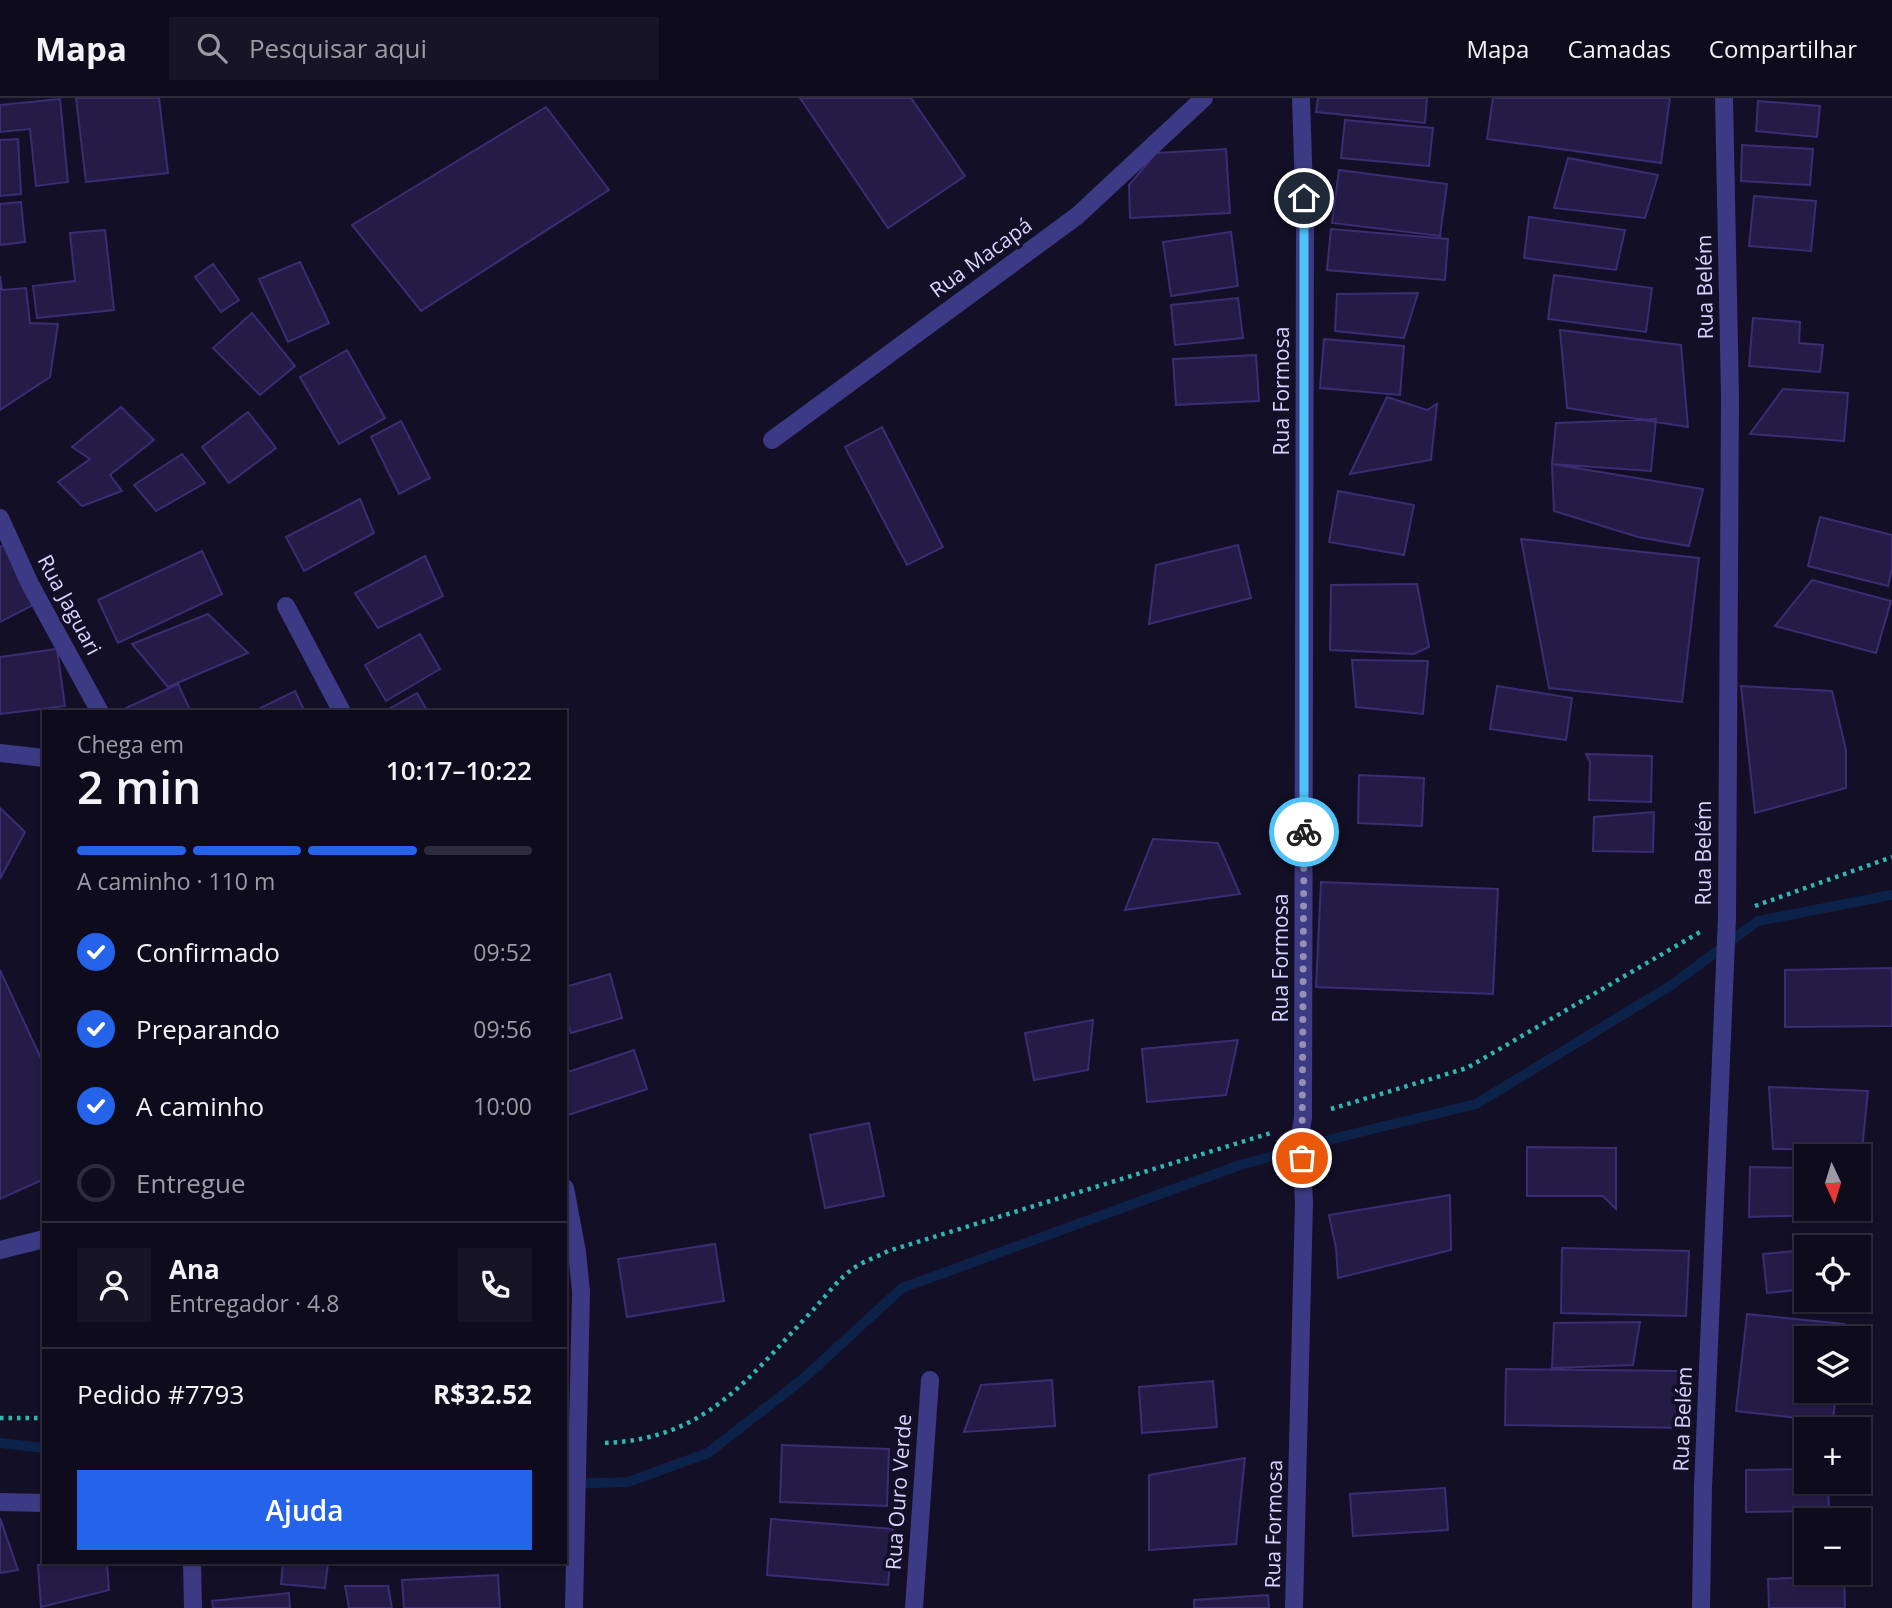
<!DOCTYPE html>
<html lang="pt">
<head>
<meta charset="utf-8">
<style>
  :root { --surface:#0e0b1c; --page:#171425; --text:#f1f3f6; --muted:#9b9ba3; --line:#2e2b3b; --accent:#2563eb }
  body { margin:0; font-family:"Open Sans",sans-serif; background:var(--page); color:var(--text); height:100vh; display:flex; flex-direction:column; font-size:26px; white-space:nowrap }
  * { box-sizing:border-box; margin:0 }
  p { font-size:23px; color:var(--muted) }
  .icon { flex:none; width:38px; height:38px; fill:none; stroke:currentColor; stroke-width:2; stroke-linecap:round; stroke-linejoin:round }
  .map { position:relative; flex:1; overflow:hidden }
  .details { position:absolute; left:42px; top:612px; width:525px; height:854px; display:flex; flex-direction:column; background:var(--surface); border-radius:0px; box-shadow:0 2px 5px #0004,0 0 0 2px var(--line) }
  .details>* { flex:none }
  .needle { width:46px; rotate:176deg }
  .tools { position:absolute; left:1794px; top:1046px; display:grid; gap:14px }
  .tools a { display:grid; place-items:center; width:77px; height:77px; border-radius:0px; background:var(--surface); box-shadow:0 2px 5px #0004,0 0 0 2px var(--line); font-size:35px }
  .pin { position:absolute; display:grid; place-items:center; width:60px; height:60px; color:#fff; margin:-30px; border:4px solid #fff; border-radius:50%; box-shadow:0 2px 7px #0007 }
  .courier { position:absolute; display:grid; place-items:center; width:70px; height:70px; margin:-35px; border:5px solid #4fc3f7; border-radius:50%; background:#fff; color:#222; box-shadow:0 2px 9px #0007 }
  .overview em { font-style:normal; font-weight:600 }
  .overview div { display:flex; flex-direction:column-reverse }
  .overview { display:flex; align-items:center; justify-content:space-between; height:119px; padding:0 35px }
  h1 { font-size:46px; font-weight:600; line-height:52px }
  .bar { display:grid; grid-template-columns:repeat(4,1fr); gap:10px 7px; align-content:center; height:84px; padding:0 35px }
  .bar i { height:9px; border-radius:5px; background:var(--line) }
  .bar .current { background:var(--accent) }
  .bar p { grid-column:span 4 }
  .line { display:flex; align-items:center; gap:18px; padding:0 35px; border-top:2px solid var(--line) }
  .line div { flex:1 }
  .round { display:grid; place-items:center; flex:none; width:74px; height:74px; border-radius:0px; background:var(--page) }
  ol { padding:0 35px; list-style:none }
  li { display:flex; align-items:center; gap:21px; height:77px }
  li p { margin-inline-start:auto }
  li .icon { padding:7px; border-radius:50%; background:var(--accent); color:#fff; stroke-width:4 }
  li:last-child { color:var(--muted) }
  li i { width:38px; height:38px; border:4px solid var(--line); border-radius:50% }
  .button { display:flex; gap:14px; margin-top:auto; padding:14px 35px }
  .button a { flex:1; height:80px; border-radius:0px; background:var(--accent); color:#fff; font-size:28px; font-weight:600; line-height:80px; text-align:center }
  header { display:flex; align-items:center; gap:42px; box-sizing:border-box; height:98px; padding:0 35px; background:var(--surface); border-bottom:2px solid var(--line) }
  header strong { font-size:33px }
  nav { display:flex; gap:38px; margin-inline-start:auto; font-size:24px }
  .search { width:490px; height:63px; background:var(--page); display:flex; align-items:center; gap:18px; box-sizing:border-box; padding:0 24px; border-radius:0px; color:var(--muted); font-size:26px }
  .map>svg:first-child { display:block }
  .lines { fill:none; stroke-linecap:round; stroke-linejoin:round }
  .stream { stroke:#0c2248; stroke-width:10 }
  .building { fill:#241b47; stroke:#3b2d73; stroke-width:2 }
  .path { stroke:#2fb8b0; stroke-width:4.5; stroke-dasharray:3.5 5; stroke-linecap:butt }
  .lane { stroke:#3d3a85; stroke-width:18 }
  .street { stroke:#3d3a85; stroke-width:18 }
  .done { stroke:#948fb3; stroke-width:7; stroke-dasharray:0 12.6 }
  .route { stroke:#4fc3f7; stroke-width:9 }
  .labels { text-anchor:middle; stroke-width:7; stroke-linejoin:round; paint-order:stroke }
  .street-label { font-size:21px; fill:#d9d4ff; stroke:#130f26 }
</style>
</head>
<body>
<header>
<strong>Mapa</strong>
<div class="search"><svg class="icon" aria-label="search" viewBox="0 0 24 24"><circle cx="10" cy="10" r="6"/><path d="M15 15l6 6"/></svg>Pesquisar aqui</div>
<nav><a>Mapa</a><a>Camadas</a><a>Compartilhar</a></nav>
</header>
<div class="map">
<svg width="1892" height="1510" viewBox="0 0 1892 1510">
  <rect width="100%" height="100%" fill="#130f26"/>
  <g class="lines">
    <!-- stream -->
    <path class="stream" d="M0,1345L44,1350
      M565,1386L628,1384L708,1355L804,1280L902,1190L1240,1067L1348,1037L1476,1006L1670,888L1758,823L1892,797"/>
  </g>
  <!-- building -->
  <path class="building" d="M76,0H159L168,75L86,84Z
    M800,0H911L965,78L888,130Z
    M1318,0H1427L1425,25L1316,14Z
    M1493,0H1670L1661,65L1487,41Z
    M60,1L68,84L36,88L30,31L0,34V7Z
    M1758,3L1820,8L1817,39L1756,33Z
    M546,9L609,92L421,213L352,127Z
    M1345,22L1433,30L1429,68L1341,60Z
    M18,41L21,96L0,98V42Z
    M1742,47L1813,51L1810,87L1741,83Z
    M1226,51L1230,115L1130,120L1129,87L1156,55Z
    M1568,60L1658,77L1645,120L1554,110Z
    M1339,72L1447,86L1440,138L1332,125Z
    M1754,98L1816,103L1811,153L1749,148Z
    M21,104L25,144L0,147V106Z
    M1529,119L1625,132L1616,172L1524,160Z
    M1331,131L1448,141L1445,182L1327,172Z
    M105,132L114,212L37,220L33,188L75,183L70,135Z
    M1231,134L1238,188L1171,198L1163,144Z
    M300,164L329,225L288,244L259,181Z
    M213,166L239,202L221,214L195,179Z
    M1554,177L1652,190L1646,234L1548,221Z
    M0,178L2,192L26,190L30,225L58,226L50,279L0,312Z
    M1418,195L1404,240L1335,233L1337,196Z
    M1238,200L1243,240L1175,247L1171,207Z
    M252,215L295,268L260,297L213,250Z
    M1753,220L1800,224L1799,245L1823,247L1820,274L1749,268Z
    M1560,232L1681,247L1688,329L1567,310Z
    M1324,241L1404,248L1400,297L1320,290Z
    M347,252L385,320L339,346L300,279Z
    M1256,257L1259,303L1176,307L1173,261Z
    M1783,291L1848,295L1844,343L1750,336Z
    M1387,299L1427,312L1437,306L1431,362L1350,376Z
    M121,309L154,342L110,377L122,393L82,408L58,384L90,361L72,349Z
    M248,314L276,350L229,385L202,349Z
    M1656,321L1651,373L1552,366L1556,325Z
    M401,323L430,380L399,396L371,339Z
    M882,329L943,449L907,467L845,349Z
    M182,356L205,385L156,413L134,387Z
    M1552,366L1703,391L1689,448L1638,439L1554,413Z
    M1338,393L1414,407L1404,457L1329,444Z
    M360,401L374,435L304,473L286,439Z
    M1820,419L1892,437V470L1888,488L1808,468Z
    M1521,441L1699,460L1682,604L1549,590Z
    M6,446L37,505L0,524V449Z
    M1238,447L1251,500L1149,526L1156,467Z
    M202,453L222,496L118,545L98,502Z
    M425,458L443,498L378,530L355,495Z
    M1812,482L1891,503L1876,555L1775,528Z
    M1417,486L1429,549L1414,556L1330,552L1331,487Z
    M208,516L248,555L168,589L132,546Z
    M420,536L440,571L386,603L365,567Z
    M57,551L65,608L0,616V559Z
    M1352,562L1428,563L1423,616L1356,609Z
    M178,586L191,614H128L126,610Z
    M1497,588L1572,600L1566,642L1490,631Z
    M1741,588L1832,593L1846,652V690L1755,715Z
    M295,593L305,614H252Z
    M417,595L428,614H391L389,611Z
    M1586,656L1652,658L1651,704L1589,702L1590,664Z
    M1359,677L1424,680L1422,728L1358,725Z
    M0,710L25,734L0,781Z
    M1654,714L1653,754L1593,753L1594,719Z
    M1153,741L1218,745L1240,796L1125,812Z
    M1321,784L1498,791L1493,896L1316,889Z
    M1892,870V928L1785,929V872Z
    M0,872L44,967V1081L0,1101Z
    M610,876L622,920L571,935L565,917V889Z
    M1093,922L1088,972L1034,982L1025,935Z
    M1238,942L1226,997L1147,1004L1142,951Z
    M634,952L647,991L565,1018V975Z
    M1769,989L1868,993L1862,1052L1773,1051Z
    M869,1025L884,1098L825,1110L810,1037Z
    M1527,1049L1616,1050V1111L1603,1098H1527Z
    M1750,1069L1806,1070V1111H1850V1116L1749,1119Z
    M1450,1097L1451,1152L1338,1180L1336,1150L1329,1117Z
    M715,1146L724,1203L627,1219L618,1161Z
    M1562,1150L1689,1153L1686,1218L1561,1215Z
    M1806,1152V1191L1767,1195L1763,1156Z
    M1747,1216L1844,1226L1842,1241H1806V1293H1836L1833,1324L1736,1313Z
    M1640,1224L1633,1267L1552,1270L1554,1225Z
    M1506,1271L1684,1273L1683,1330L1505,1327Z
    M1052,1282L1055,1328L964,1334L981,1287Z
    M1213,1283L1217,1329L1142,1335L1139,1289Z
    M782,1347L889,1351L887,1408L780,1404Z
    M1245,1360L1236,1446L1149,1452V1377Z
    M1806,1371V1384H1828L1829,1413L1746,1414V1372Z
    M1445,1390L1448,1432L1353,1438L1350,1396Z
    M0,1420L18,1472L0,1475Z
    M771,1421L893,1431L888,1487L767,1477Z
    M107,1465L109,1492L41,1509L38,1467Z
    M283,1465H328L325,1490L281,1486Z
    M498,1477L500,1510H404L402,1482Z
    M1844,1478L1845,1510H1769L1768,1481Z
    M345,1488H388L392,1510H349Z
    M289,1495L290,1510H213L212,1503Z
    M1268,1497L1269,1510H1194V1502Z"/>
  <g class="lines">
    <!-- path -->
    <path class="path" d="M1755,808L1892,759
      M1331,1011L1467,970L1700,834
      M0,1320H44
      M605,1345C707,1341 748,1280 813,1212C826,1198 839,1180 854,1170C864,1163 877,1159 888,1153L1274,1034"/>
    <!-- lane -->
    <path class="lane" d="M0,1404L44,1405"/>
    <!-- street -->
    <path class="street" d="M772,342L1077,118L1204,0
      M0,420L30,486L100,614
      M286,508L342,614
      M0,655L44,660
      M565,1090L577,1154L581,1194L574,1510
      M0,1152L44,1141
      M192,1465L193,1510
      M914,1510L930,1282
      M1294,1510L1304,1104L1300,1037L1303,1020L1305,125L1301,0
      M1701,1510L1703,1389L1727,819L1730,299L1724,0"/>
  </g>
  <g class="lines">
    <!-- done -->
    <path class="done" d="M1302,1060L1304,734"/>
    <!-- route -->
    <path class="route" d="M1304,734V100"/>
  </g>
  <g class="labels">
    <!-- street labels -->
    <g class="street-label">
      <text transform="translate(981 160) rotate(-36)" y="7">Rua Macapá</text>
      <text transform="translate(1705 189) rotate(-91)" y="7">Rua Belém</text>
      <text transform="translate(1282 293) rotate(-90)" y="7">Rua Formosa</text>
      <text transform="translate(69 507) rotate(62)" y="7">Rua Jaguari</text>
      <text transform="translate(1704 755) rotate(-90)" y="7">Rua Belém</text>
      <text transform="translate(1281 860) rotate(-90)" y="7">Rua Formosa</text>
      <text transform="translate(1683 1321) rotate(-88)" y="7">Rua Belém</text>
      <text transform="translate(899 1394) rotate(-86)" y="7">Rua Ouro Verde</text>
      <text transform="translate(1274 1426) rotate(-89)" y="7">Rua Formosa</text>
    </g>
  </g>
</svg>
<div class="tools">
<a><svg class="needle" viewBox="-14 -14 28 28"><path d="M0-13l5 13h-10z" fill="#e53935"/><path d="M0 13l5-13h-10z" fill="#9b9ba3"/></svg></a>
<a><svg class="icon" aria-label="locate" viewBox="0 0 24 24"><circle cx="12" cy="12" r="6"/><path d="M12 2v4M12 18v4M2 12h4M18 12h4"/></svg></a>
<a><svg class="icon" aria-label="layers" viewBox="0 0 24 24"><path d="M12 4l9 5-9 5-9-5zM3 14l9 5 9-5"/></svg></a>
<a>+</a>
<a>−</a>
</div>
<div class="pin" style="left:1302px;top:1060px;background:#ea580c"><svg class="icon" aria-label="bag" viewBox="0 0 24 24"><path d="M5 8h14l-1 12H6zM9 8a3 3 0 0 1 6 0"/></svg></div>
<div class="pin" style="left:1304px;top:100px;background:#1f2937"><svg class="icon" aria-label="home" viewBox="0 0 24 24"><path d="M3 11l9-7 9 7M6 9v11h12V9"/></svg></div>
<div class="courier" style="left:1304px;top:734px"><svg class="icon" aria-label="bike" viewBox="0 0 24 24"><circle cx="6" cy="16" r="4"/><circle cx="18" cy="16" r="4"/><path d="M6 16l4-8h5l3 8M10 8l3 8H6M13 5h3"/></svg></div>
<section class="details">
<div class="overview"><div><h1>2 min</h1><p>Chega em</p></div><em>10:17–10:22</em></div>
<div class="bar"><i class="current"></i><i class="current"></i><i class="current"></i><i></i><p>A caminho · 110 m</p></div>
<ol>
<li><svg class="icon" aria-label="check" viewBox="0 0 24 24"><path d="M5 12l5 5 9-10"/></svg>Confirmado<p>09:52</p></li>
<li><svg class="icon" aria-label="check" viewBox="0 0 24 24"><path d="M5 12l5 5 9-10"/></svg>Preparando<p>09:56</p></li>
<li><svg class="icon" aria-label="check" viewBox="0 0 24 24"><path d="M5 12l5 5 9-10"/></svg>A caminho<p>10:00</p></li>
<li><i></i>Entregue</li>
</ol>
<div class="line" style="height:126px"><a class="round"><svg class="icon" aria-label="person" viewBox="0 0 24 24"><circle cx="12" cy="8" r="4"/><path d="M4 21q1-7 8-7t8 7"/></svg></a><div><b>Ana</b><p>Entregador · 4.8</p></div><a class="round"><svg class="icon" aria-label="phone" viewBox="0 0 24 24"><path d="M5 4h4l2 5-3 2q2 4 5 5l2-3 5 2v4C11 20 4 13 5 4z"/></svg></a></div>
<div class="line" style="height:91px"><div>Pedido #7793</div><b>R$32.52</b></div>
<div class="button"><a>Ajuda</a></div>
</section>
</div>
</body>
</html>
